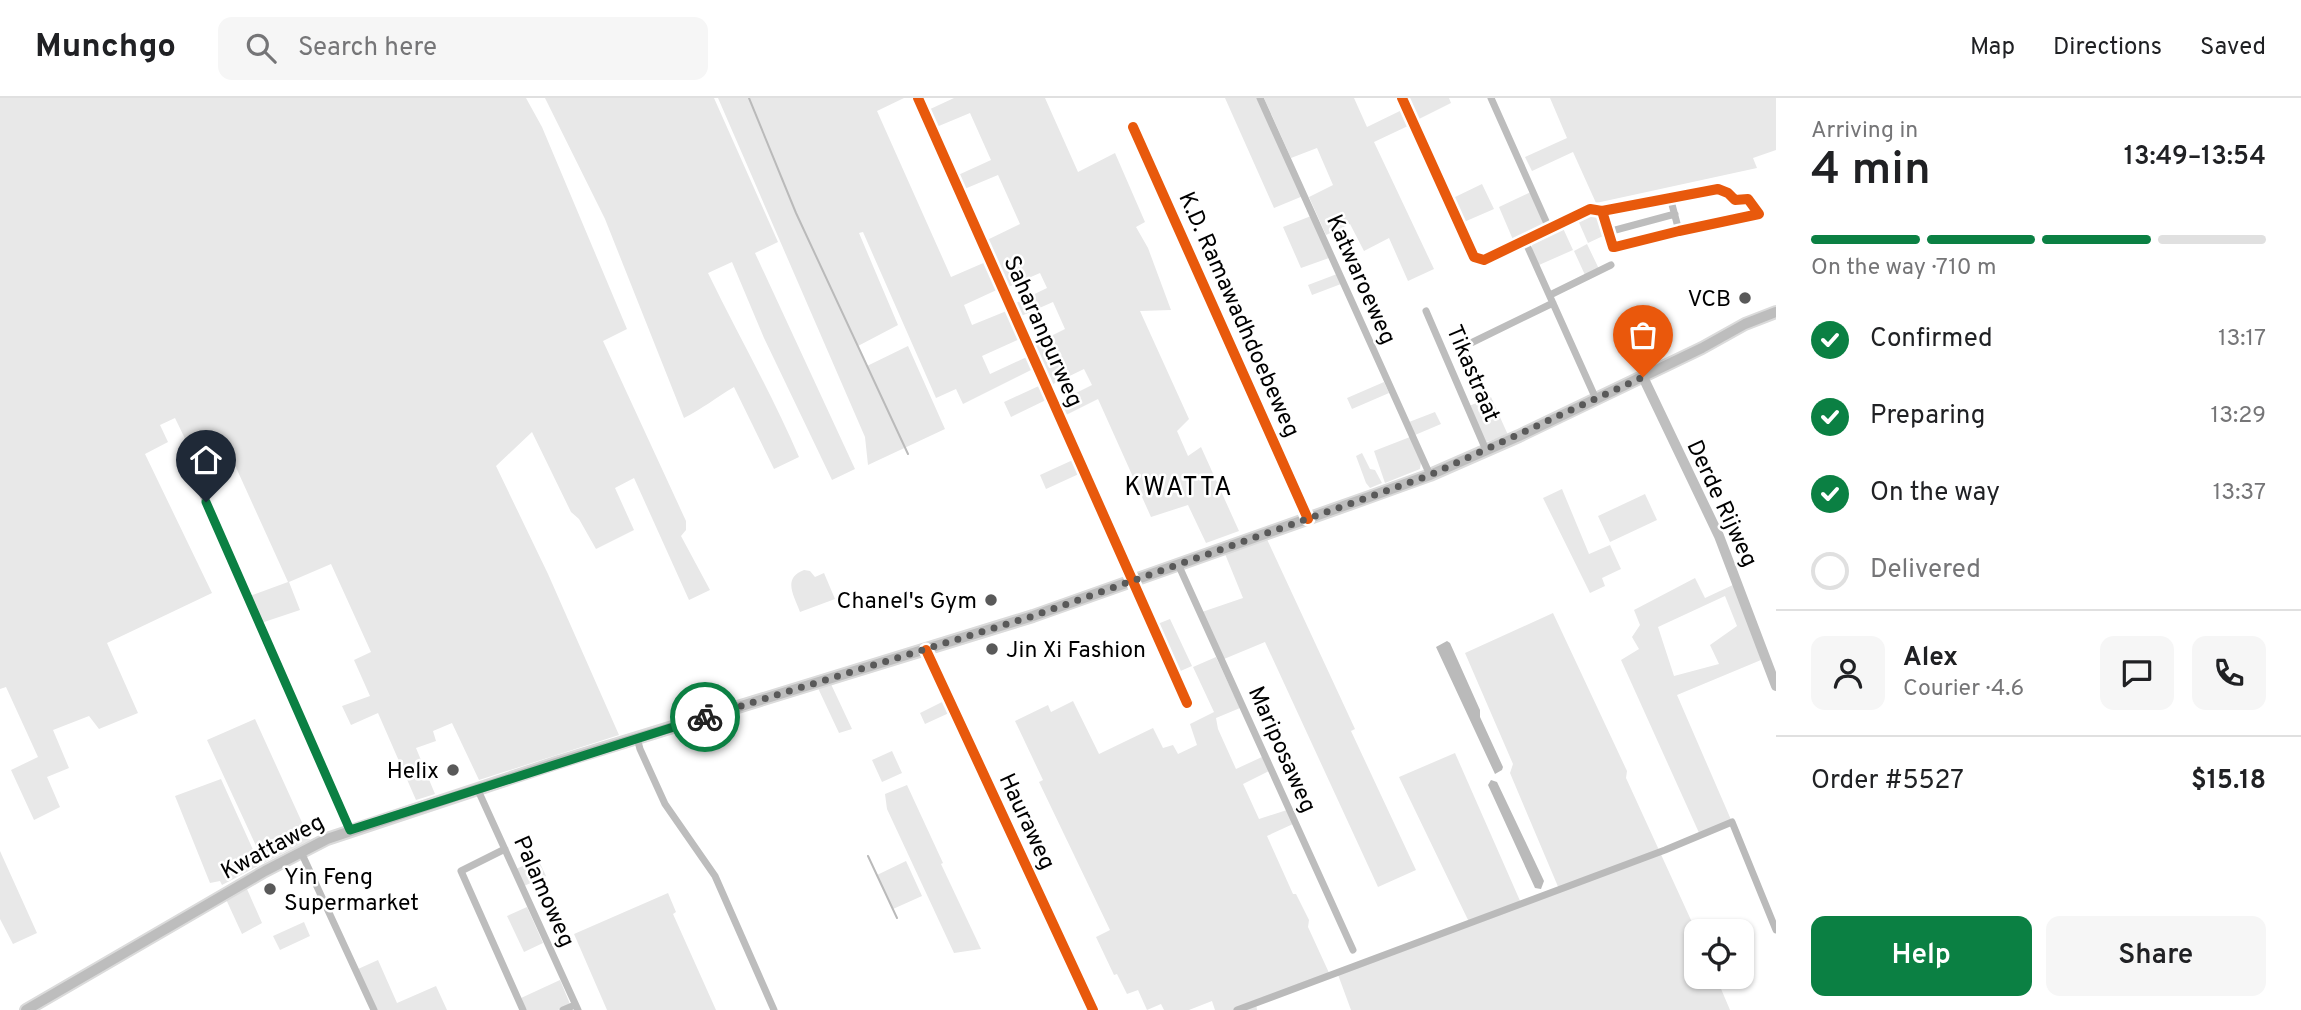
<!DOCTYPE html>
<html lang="en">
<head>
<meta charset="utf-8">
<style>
  :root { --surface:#fff; --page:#f6f6f6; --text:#202124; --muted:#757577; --line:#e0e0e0; --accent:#0b8043 }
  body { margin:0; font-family:Overpass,sans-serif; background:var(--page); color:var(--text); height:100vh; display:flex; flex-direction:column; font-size:26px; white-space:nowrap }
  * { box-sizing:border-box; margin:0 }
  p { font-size:23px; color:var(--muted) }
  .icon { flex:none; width:38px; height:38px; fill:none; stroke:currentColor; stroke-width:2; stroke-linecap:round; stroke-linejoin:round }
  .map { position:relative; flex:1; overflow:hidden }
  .sheet { display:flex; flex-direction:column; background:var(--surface); width:525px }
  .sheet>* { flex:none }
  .fabs { position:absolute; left:1684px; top:821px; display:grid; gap:14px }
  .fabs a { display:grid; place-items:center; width:70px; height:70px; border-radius:14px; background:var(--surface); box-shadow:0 2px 5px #0004; font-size:35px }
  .pin { position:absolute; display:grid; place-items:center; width:60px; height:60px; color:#fff; margin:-72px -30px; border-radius:50% 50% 50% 0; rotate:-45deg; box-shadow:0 0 7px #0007 }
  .pin .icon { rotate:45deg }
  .courier { position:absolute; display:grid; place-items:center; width:70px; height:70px; margin:-35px; border:5px solid #0b8043; border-radius:50%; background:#fff; color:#222; box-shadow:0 2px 9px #0007 }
  .summary em { font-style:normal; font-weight:600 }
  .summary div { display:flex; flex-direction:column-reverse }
  .summary { display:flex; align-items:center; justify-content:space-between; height:119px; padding:0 35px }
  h1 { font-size:46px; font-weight:600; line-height:52px }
  .bar { display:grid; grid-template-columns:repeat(4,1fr); gap:10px 7px; align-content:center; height:84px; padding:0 35px }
  .bar i { height:9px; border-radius:5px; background:var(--line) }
  .bar .active { background:var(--accent) }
  .bar p { grid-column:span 4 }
  .line { display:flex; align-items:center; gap:18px; padding:0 35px; border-top:2px solid var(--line) }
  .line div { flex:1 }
  .round { display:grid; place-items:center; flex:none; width:74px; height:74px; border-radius:14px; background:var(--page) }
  ol { padding:0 35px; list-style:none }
  li { display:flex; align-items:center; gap:21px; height:77px }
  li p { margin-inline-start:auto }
  li .icon { padding:7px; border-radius:50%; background:var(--accent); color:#fff; stroke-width:4 }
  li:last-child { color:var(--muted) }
  li i { width:38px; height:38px; border:4px solid var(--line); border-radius:50% }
  .button { display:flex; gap:14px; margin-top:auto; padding:14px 35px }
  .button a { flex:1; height:80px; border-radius:14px; background:var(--accent); color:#fff; font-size:28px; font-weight:600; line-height:80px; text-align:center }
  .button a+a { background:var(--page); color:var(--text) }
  header { display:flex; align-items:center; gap:42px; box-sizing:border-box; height:98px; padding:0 35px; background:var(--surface); border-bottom:2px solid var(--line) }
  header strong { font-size:33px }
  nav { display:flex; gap:38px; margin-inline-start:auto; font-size:24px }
  .search { width:490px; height:63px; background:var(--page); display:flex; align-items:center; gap:18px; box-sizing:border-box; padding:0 24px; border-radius:14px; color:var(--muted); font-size:26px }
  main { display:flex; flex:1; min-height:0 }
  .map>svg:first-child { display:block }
  .green { fill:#e8e8e8; fill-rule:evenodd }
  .water { fill:#bababa }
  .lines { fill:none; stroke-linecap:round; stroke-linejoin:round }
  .stream { stroke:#bababa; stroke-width:2 }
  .canal { stroke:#bababa; stroke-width:7 }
  .primary-casing { stroke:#dbdbdb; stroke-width:14 }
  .street { stroke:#bdbdbd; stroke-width:7 }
  .secondary { stroke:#bfbfbf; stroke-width:10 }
  .primary { stroke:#bdbdbd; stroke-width:10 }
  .cycleway-casing { stroke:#fff; stroke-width:15 }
  .cycleway { stroke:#e8590c; stroke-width:10 }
  .done { stroke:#595959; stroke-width:7; stroke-dasharray:0 12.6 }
  .route { stroke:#0b8043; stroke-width:9 }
  .poi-dot { fill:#595959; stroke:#fff; stroke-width:2.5 }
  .labels { text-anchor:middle; stroke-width:5; stroke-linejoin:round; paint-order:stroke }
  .street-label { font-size:23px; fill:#000; stroke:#fff }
  .poi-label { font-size:23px; fill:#000; stroke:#fff; text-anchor:end }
  .quarter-label { font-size:26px; letter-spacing:2px; fill:#000; stroke:#fff }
</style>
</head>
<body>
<header>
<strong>Munchgo</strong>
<div class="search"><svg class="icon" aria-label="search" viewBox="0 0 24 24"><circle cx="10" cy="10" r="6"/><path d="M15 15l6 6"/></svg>Search here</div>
<nav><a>Map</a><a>Directions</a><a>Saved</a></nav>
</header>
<main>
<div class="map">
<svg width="1776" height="912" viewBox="0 0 1776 912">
  <rect width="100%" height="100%" fill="#fff"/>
  <!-- green -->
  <path class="green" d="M0,0H526L542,29L627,231L603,243L686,423V432L681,438L710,492L689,502L634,380L615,390L634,432L596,451L579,421L571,414L532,334L496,368L548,476L619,637L479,682L452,625L433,633L436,643L416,650L435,696L416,702L378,615L351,627L342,608L370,598L354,562L371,554L331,466L289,484L300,512L261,525L250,498L288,484L229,354L209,344L190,351L175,320L160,327L168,344L145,356L212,495L107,545L138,615L99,631L89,618L53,632L69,670L47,679L60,709L34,722L11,672L38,659L6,589L0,591Z
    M545,0H714L778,144L755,155L855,371L832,382L764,240L732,164L708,175C738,237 772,296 799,359L774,371L734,289C717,299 702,311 684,320L605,121Z
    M718,0H904L877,13L951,179L988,163L1001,190L964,207L972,227L1009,212L1022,240L982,258L990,276L1029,258L1035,270L963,306L956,291L936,300L863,134L859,135L898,227L858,248L867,268L908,248L945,331L868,367L865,339Z
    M954,0H1045L1078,74L1115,55L1145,124L1136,129L1148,150L1171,212L1140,213L1189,321L1177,333L1188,358L1201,349L1239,433L1206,445L1188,407L1151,419L1098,301L1062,319L1056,305L1092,287L1084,271L1049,288L1031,248L1065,231L1053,204L1019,219L1014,206L1047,190L1040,175L1006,190L985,143L1020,126L998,77L962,92L956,78L991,62L970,15L934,30L926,13Z
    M1225,0H1258L1303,98L1274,110Z
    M1264,0H1354L1367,29L1404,11L1410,27L1374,44L1434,171L1408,183L1389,140L1364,153L1350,126L1326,137L1309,99L1333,87L1317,50L1291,60Z
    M1408,0H1449L1451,5L1417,22Z
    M1550,0H1776V52L1753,60L1757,70L1596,105L1573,54L1532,73L1525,59L1567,40Z
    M1482,86L1494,111L1464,124L1453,100Z
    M1533,93L1546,128L1514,144L1499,109Z
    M1589,114C1609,114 1611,137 1617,153L1611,156L1603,138L1588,145L1577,120Z
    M1311,118L1329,160L1301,170L1283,129Z
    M1562,128L1573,152L1539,167L1532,152V144Z
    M1587,146L1599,171L1585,177L1574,153Z
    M1337,176L1341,186L1312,197L1308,187Z
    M1384,284L1389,295L1352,311L1347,300Z
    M1041,287L1048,301L1011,319L1004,304Z
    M1491,299L1508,337L1486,344L1469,308Z
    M1435,314L1441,326L1415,337L1409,324Z
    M1410,339L1421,364L1420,371L1385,385L1374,353Z
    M1362,355L1370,371L1375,372L1382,385L1370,390L1366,385L1356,358Z
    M1075,361L1081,375L1046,391L1040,377Z
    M1562,391L1589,456L1610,447L1621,471L1602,480L1605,488L1590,495L1543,400Z
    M1645,396L1657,422L1610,444L1598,418Z
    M1265,437L1355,631L1351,633L1416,772L1378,789L1265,544L1224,561L1202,514L1243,500L1223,451Z
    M804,472L810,473L815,479L824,475L835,501L800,514C794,498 782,480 804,472Z
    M1695,480L1705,500L1735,486L1761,562L1677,597L1732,724L1700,737L1621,562L1639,551L1632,539L1640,527L1634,512ZM1725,498L1737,528L1710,547L1719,566L1674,578L1658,529Z
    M1553,515L1627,673L1626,680L1696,833V878L1716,879L1730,912H1351L1337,874L1469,824L1399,679L1455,655L1521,805L1559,791L1510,675L1513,666L1465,555Z
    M1170,521L1192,568L1176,575L1155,527Z
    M1216,559L1240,610L1216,620L1218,631L1236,671L1262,659L1269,673L1243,686L1259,721L1287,712L1293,726L1267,738L1293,796H1296L1309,822L1308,829L1330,877L1256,905L1257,912H1215L1212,903L1189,912H1164L1161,906L1147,912L1138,892L1127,896L1117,876L1114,877L1096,839L1110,832L1039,684L1043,682L1015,623L1048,607L1051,614L1073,603L1099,656L1153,630L1163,650L1173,647L1178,656L1197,647L1190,626L1214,614L1193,569Z
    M830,584L852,631L839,635L817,588Z
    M944,603L949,615L925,626L920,615Z
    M255,621L310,742L264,765L207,642Z
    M892,653L902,675L882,684L872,662Z
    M221,681L260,767L222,787L220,783L210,785L175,698Z
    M907,687L943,765L941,766L981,851L954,855L887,711L885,696Z
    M0,753L37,835L13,846L0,821Z
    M538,761L546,778L524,788L516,771Z
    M906,763L922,798L893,811L877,777Z
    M242,786L247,791L262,825L242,836L224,797Z
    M668,795L676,814L673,816L716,912H607L574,836Z
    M527,809L543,845L524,854L507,818Z
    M304,824L310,838L280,852L273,838Z
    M378,862L397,905L436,888L447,912H377L358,871Z
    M560,882L570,906L558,912H526L521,900Z"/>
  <!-- water -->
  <path class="water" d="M1447,543L1450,545L1480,612V619L1503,669L1502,672L1495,676L1436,549Z
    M1491,682L1497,684L1544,783L1541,791L1535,790L1488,687Z"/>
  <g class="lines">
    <!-- stream -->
    <path class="stream" d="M749,0L796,115L908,356
      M868,758L897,820"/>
    <!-- canal -->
    <path class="canal" d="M1237,912L1665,752L1732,724L1776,832"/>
    <!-- primary casing -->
    <g class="primary-casing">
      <path id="primary" d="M26,912L265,773L327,741L556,665L1033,518L1369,399L1430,377L1519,338L1702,250L1745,226L1776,214"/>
    </g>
    <!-- street -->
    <path class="street" d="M918,0L1187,605
      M1260,0L1430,377
      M1402,0L1474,159L1484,162L1590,111L1602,113L1718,91L1728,95L1735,102L1748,101L1759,116L1707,127
      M1491,0L1549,130
      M1133,29L1308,421
      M1670,99L1679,133
      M1602,113L1613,149H1615L1700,128
      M1608,134L1675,116
      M1525,143L1596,301
      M1550,197L1611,167
      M1426,213L1486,352
      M1473,244L1553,205
      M195,379L350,732
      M1178,466L1353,852
      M926,552L1093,912
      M637,640L640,651L665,706L715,778L774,912
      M477,690L578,912
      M505,751L461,773L523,912
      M301,754L374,912
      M563,912L575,907"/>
    <!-- secondary -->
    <path class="secondary" d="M1643,279L1719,438L1776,588"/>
    <!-- primary -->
    <use href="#primary" class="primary"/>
    <!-- cycleway casing -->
    <g class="cycleway-casing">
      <path id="cycleway" d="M918,0L1187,605
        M1402,0L1474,159L1484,162L1590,111L1602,113L1718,91L1728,95L1735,102L1748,101L1759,116L1679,133L1615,149H1613L1602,113
        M1133,29L1308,421
        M926,552L1093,912"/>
    </g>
    <!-- cycleway -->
    <use href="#cycleway" class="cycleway"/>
  </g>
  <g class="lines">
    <!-- done -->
    <path class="done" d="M705,619L1033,518L1369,399L1430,377L1643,279"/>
    <!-- route -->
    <path class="route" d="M206,404L350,732L705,619"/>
  </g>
  <!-- markers -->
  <g class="poi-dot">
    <circle cx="1745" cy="200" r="7"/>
    <circle cx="991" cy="502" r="7"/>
    <circle cx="992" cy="551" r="7"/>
    <circle cx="453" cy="672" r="7"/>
    <circle cx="270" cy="791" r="7"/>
  </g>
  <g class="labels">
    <!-- street labels -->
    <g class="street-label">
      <text transform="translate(1362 181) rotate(66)" y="8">Katwaroeweg</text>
      <text transform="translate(1240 216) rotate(66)" y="8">K.D. Ramawadhdoebeweg</text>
      <text transform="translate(1044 233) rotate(66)" y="8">Saharanpurweg</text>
      <text transform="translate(1474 275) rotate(67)" y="8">Tikastraat</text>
      <text transform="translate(1723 405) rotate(65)" y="8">Derde Rijweg</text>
      <text transform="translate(1283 651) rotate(66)" y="8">Mariposaweg</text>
      <text transform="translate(1028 723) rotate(65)" y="8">Hauraweg</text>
      <text transform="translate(272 748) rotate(-28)" y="8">Kwattaweg</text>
      <text transform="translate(545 793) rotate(66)" y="8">Palamoweg</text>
    </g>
    <!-- poi labels -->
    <g class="poi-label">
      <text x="1731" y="208">VCB</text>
      <text x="977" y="510">Chanel's Gym</text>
      <text x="1006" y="559" text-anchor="start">Jin Xi Fashion</text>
      <text x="439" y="680">Helix</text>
      <text x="284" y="786" text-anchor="start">Yin Feng<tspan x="284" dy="26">Supermarket</tspan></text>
    </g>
    <!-- quarter labels -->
    <g class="quarter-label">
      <text x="1179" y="397">KWATTA</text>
    </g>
  </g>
</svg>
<div class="fabs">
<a><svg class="icon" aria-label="locate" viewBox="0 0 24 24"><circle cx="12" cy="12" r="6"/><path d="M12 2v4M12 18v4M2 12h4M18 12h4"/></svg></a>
</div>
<div class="pin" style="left:1643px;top:279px;background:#ea580c"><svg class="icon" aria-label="bag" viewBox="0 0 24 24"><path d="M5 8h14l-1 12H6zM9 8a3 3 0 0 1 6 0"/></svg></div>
<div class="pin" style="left:206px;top:404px;background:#1f2937"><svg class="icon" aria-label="home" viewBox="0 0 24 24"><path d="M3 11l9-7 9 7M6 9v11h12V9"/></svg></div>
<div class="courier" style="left:705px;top:619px"><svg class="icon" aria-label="bike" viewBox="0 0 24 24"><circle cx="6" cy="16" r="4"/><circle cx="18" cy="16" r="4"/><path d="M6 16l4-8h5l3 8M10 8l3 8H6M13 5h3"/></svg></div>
</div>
<section class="sheet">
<div class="summary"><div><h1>4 min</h1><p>Arriving in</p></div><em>13:49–13:54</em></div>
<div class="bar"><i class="active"></i><i class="active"></i><i class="active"></i><i></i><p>On the way · 710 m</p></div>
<ol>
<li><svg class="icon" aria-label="check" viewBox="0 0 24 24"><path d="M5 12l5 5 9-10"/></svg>Confirmed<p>13:17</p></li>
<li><svg class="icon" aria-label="check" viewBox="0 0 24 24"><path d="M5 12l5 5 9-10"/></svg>Preparing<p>13:29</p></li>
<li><svg class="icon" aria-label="check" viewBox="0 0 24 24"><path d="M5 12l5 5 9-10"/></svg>On the way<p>13:37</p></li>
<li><i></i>Delivered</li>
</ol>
<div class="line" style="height:126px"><a class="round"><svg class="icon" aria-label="person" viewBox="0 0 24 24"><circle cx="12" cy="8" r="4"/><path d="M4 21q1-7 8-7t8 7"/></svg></a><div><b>Alex</b><p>Courier · 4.6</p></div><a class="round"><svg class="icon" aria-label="chat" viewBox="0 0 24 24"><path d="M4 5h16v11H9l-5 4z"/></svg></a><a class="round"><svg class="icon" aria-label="phone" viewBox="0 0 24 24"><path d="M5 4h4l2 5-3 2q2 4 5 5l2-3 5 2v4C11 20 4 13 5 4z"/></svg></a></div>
<div class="line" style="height:91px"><div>Order #5527</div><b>$15.18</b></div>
<div class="button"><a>Help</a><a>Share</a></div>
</section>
</main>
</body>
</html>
